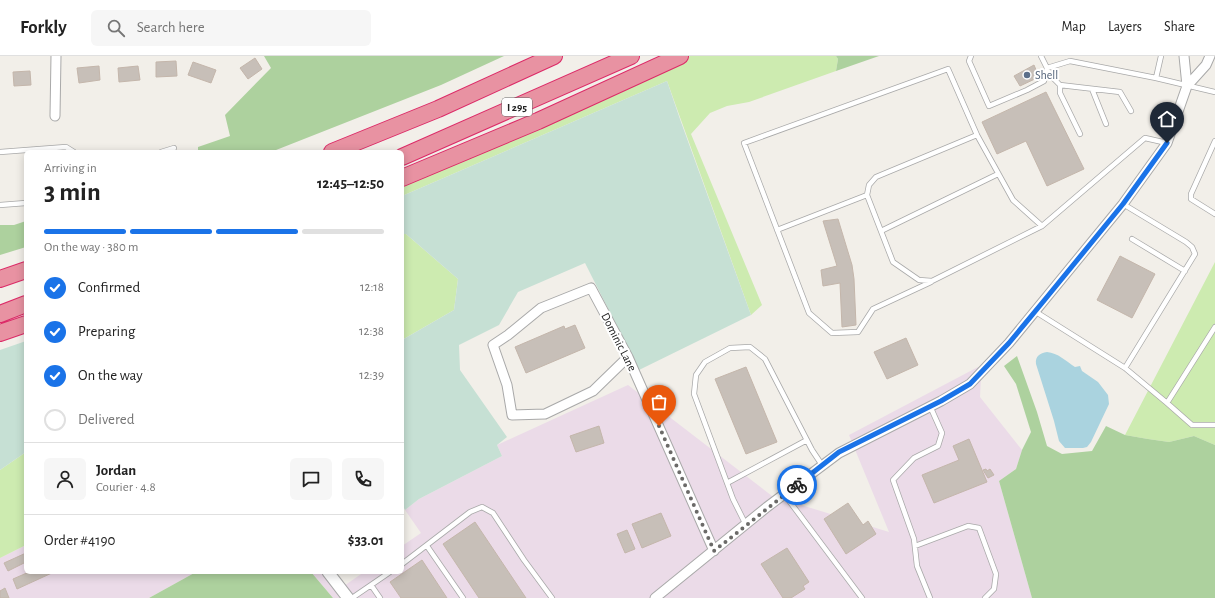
<!DOCTYPE html>
<html lang="en">
<head>
<meta charset="utf-8">
<style>
  :root { --surface:#fff; --page:#f6f6f6; --text:#222; --muted:#767676; --line:#e0e0e0; --accent:#1a73e8 }
  body { margin:0; font-family:"Alegreya Sans",sans-serif; background:var(--page); color:var(--text); height:100vh; display:flex; flex-direction:column; font-size:15px; white-space:nowrap }
  * { box-sizing:border-box; margin:0 }
  p { font-size:13px; color:var(--muted) }
  .icon { flex:none; width:22px; height:22px; fill:none; stroke:currentColor; stroke-width:2; stroke-linecap:round; stroke-linejoin:round }
  .map { position:relative; flex:1; overflow:hidden }
  .sheet { position:absolute; left:24px; top:94px; width:380px; height:424px; display:flex; flex-direction:column; background:var(--surface); border-radius:6px; box-shadow:0 2px 10px #0003 }
  .sheet>* { flex:none }
  .pin { position:absolute; display:grid; place-items:center; width:34px; height:34px; color:#fff; margin:-41px -17px; border-radius:50% 50% 50% 0; rotate:-45deg; box-shadow:0 0 4px #0007 }
  .pin .icon { rotate:45deg }
  .courier { position:absolute; display:grid; place-items:center; width:40px; height:40px; margin:-20px; border:3px solid #1a73e8; border-radius:50%; background:#fff; color:#222; box-shadow:0 1px 5px #0007 }
  .headline em { font-style:normal; font-weight:700 }
  .headline div { display:flex; flex-direction:column-reverse }
  .headline { display:flex; align-items:center; justify-content:space-between; height:68px; padding:0 20px }
  h1 { font-size:26px; font-weight:700; line-height:30px }
  .bar { display:grid; grid-template-columns:repeat(4,1fr); gap:6px 4px; align-content:center; height:48px; padding:0 20px }
  .bar i { height:5px; border-radius:3px; background:var(--line) }
  .bar .active { background:var(--accent) }
  .bar p { grid-column:span 4 }
  .line { display:flex; align-items:center; gap:10px; padding:0 20px; border-top:1px solid var(--line) }
  .line div { flex:1 }
  .round { display:grid; place-items:center; flex:none; width:42px; height:42px; border-radius:6px; background:var(--page) }
  ol { padding:0 20px; list-style:none }
  li { display:flex; align-items:center; gap:12px; height:44px }
  li p { margin-inline-start:auto }
  li .icon { padding:4px; border-radius:50%; background:var(--accent); color:#fff; stroke-width:4 }
  li:last-child { color:var(--muted) }
  li i { width:22px; height:22px; border:2px solid var(--line); border-radius:50% }
  header { display:flex; align-items:center; gap:24px; box-sizing:border-box; height:56px; padding:0 20px; background:var(--surface); border-bottom:1px solid var(--line) }
  header strong { font-size:19px }
  nav { display:flex; gap:22px; margin-inline-start:auto; font-size:14px }
  .search { width:280px; height:36px; background:var(--page); display:flex; align-items:center; gap:10px; box-sizing:border-box; padding:0 14px; border-radius:6px; color:var(--muted); font-size:15px }
  .map>svg:first-child { display:block }
  .industrial { fill:#ebdbe8 }
  .grass { fill:#cdebb0 }
  .forest { fill:#add19e }
  .wetland { fill:#c6e0d4 }
  .water { fill:#aad3df }
  .building { fill:#c7bfb8; stroke:#c4b6ab }
  .lines { fill:none; stroke-linecap:round; stroke-linejoin:round }
  .service-casing { stroke:#a9a9a9; stroke-width:6 }
  .minor-casing { stroke:#a9a9a9; stroke-width:11 }
  .tertiary-casing { stroke:#a9a9a9; stroke-width:13 }
  .motorway-casing { stroke:#dc2a67; stroke-width:18 }
  .service { stroke:#fff; stroke-width:4.5 }
  .minor { stroke:#fff; stroke-width:9 }
  .tertiary { stroke:#fff; stroke-width:11 }
  .motorway { stroke:#e892a2; stroke-width:16 }
  .done { stroke:#6b6a68; stroke-width:4; stroke-dasharray:0 7.2 }
  .route { stroke:#1a73e8; stroke-width:5 }
  .service-dot { fill:#5c6f8a; stroke:#fff; stroke-width:1.5 }
  .labels { text-anchor:middle; stroke-width:4; stroke-linejoin:round; paint-order:stroke }
  .shield { fill:#fff; stroke:#646464; stroke-width:1 }
  .shield-label { font-size:11px; font-weight:bold; fill:#222 }
  .service-label { font-size:12px; fill:#4e5e75; stroke:#fff; text-anchor:start }
  .street-label { font-size:12px; fill:#222; stroke:#fff }
</style>
</head>
<body>
<header>
<strong>Forkly</strong>
<div class="search"><svg class="icon" aria-label="search" viewBox="0 0 24 24"><circle cx="10" cy="10" r="6"/><path d="M15 15l6 6"/></svg>Search here</div>
<nav><a>Map</a><a>Layers</a><a>Share</a></nav>
</header>
<div class="map">
<svg width="1215" height="542" viewBox="0 0 1215 542">
  <rect width="100%" height="100%" fill="#f2efe9"/>
  <!-- industrial -->
  <path class="industrial" d="M978,311L981,320L980,341L1022,394L1016,413L999,425L1032,542H333L311,516H329L341,532L364,516H402V490L421,477L405,454L419,443L502,400L497,389L628,329L772,440L889,476L849,379Z
    M26,489V516H196L149,542H0V502Z"/>
  <!-- grass -->
  <path class="grass" d="M690,0H836L838,3L836,15L749,46L727,50L710,57L691,78L762,249L751,259L667,25L402,140V127Z
    M402,178H406L458,223L454,254L402,284Z
    M1215,206V389L1194,380L1169,386L1148,383L1125,379Z
    M26,396V489L0,502V414Z"/>
  <!-- forest -->
  <path class="forest" d="M264,0H504L441,29L271,96H198V91L230,80L225,59L271,12Z
    M836,0H879L836,15L838,3Z
    M26,165V191L0,199V169H14Z
    M1017,300L1037,356L1047,390L1062,398L1092,395L1106,370L1125,379L1148,383L1169,386L1194,380L1215,389V542H1032L999,425L1016,413L1022,394L1031,376L1016,328L1004,310Z
    M196,516H311L333,542H149Z"/>
  <!-- wetland -->
  <path class="wetland" d="M667,25L681,66L751,259L639,314L585,207L518,236L499,269L459,289L460,314L507,381L497,389L502,400L419,443L405,454L402,448V284L454,254L458,223L406,178H402V140Z
    M26,285V396L0,414V294Z"/>
  <!-- water -->
  <path class="water" d="M1047,296C1058,297 1066,305 1075,311L1080,310L1082,315L1098,326L1108,339L1109,348L1091,386L1087,391L1083,392H1065L1059,385L1054,365L1036,308C1035,300 1040,297 1047,296Z"/>
  <!-- building -->
  <path class="building" d="M255,2L262,13L248,23L240,12Z
    M176,5L177,20L156,21V6Z
    M193,6L216,14L211,27L188,19Z
    M1034,9L1039,21L1020,30L1014,20Z
    M99,10L100,24L79,27L77,12Z
    M138,10L140,24L119,26L118,12Z
    M30,15L31,29L14,30L13,16Z
    M1046,36L1084,113L1047,130L1026,85L997,98L982,66Z
    M838,163L852,209L854,223L856,269L842,271L840,227L823,230L821,214L837,210L823,165Z
    M1120,200L1155,218L1132,262L1097,244Z
    M575,269L585,292L526,317L515,291L564,270L565,273Z
    M906,282L918,309L887,323L874,296Z
    M746,311L777,386L746,398L715,323Z
    M599,370L604,387L576,396L570,380Z
    M969,383L987,426L934,447L922,419L959,404L953,390Z
    M986,413L987,415L990,413L994,419L988,422L983,414Z
    M848,447L863,469L868,465L876,478L846,498L824,463Z
    M661,457L671,480L642,492L632,468Z
    M475,466L526,542H479L443,488Z
    M627,474L635,493L625,497L617,478Z
    M787,492L809,526L803,530L805,533L791,542H783L761,508Z
    M26,497V506L8,515L4,507Z
    M422,504L447,542H401L390,526Z
    M29,516H54L17,533L13,523Z
    M5,532L9,542H0V535Z"/>
  <g class="lines">
    <!-- service casing -->
    <g class="service-casing">
      <path id="service" d="M971,0L969,5L989,50L1027,34L1044,25L1047,12
        M1041,0L1047,12L1070,5L1156,22
        M1161,0L1156,22L1215,36
        M1047,12L1051,20L1060,29L1120,36L1131,55
        M1060,29V37L1080,78
        M1092,33L1106,68
        M1215,85L1191,138V143L1215,158
        M0,96L66,91L74,96
        M161,96L174,92
        M0,149L26,147
        M1042,170L1013,144L977,79L876,121L869,129L867,139L893,206L919,224L932,225L1042,170L1145,82L1167,87
        M777,174L867,139
        M881,175L998,118
        M1132,183L1185,215
        M931,226L873,253L858,276L832,277L809,257L744,87L948,13L977,79
        M1036,256L1125,312L1195,198L1192,191L1186,186L1123,148
        M1125,312L1167,347L1192,369H1215
        M1167,347L1215,271
        M727,427L807,384
        M784,438L862,542
        M746,469L733,443L694,338L696,319L705,306L730,292L750,291L765,303L812,394L822,409
        M427,490L463,542
        M915,490L968,470L979,472L996,518L994,533L985,542
        M402,508L470,456L482,451L493,457L524,504L552,542
        M371,529L380,542
        M352,542L390,516
        M930,542L917,510L914,483L893,424L914,402L938,390L942,377L930,350"/>
    </g>
    <!-- minor casing -->
    <g class="minor-casing">
      <path id="minor" d="M1184,0L1187,30
        M55,60L56,0
        M628,301L593,335L545,358L512,359L507,329L493,289L508,279L541,252L591,232L628,301L714,495
        M655,542L767,451L839,397L941,345L970,328L1009,287L1123,148L1167,87L1187,30L1206,9L1210,0"/>
    </g>
    <!-- tertiary casing -->
    <g class="tertiary-casing">
      <path id="tertiary" d="M328,516L348,542"/>
    </g>
    <!-- motorway casing -->
    <g class="motorway-casing">
      <path id="motorway" d="M332,96L438,53L554,0
        M402,101L631,0
        M402,122L538,65L680,0
        M0,223L26,214
        M0,258L26,248
        M0,277L26,268"/>
    </g>
    <!-- service -->
    <use href="#service" class="service"/>
    <!-- minor -->
    <use href="#minor" class="minor"/>
    <!-- tertiary -->
    <use href="#tertiary" class="tertiary"/>
    <!-- motorway -->
    <use href="#motorway" class="motorway"/>
  </g>
  <g class="lines">
    <!-- done -->
    <path class="done" d="M659,370L714,495L797,429"/>
    <!-- route -->
    <path class="route" d="M797,429L839,396L941,345L970,328L1009,287L1047,241L1123,148L1167,87"/>
  </g>
  <!-- markers -->
  <circle class="service-dot" cx="1027" cy="19" r="4"/>
  <g class="labels">
    <!-- shield labels -->
    <rect class="shield" x="502" y="42" width="30" height="18" rx="3"/>
    <g class="shield-label">
      <text x="517" y="55">I 295</text>
    </g>
    <!-- service labels -->
    <g class="service-label">
      <text x="1035" y="23">Shell</text>
    </g>
    <!-- street labels -->
    <g class="street-label">
      <text transform="translate(619 286) rotate(63)" y="4">Dominic Lane</text>
    </g>
  </g>
</svg>
<div class="pin" style="left:659px;top:370px;background:#ea580c"><svg class="icon" aria-label="bag" viewBox="0 0 24 24"><path d="M5 8h14l-1 12H6zM9 8a3 3 0 0 1 6 0"/></svg></div>
<div class="pin" style="left:1167px;top:87px;background:#1f2937"><svg class="icon" aria-label="home" viewBox="0 0 24 24"><path d="M3 11l9-7 9 7M6 9v11h12V9"/></svg></div>
<div class="courier" style="left:797px;top:429px"><svg class="icon" aria-label="bike" viewBox="0 0 24 24"><circle cx="6" cy="16" r="4"/><circle cx="18" cy="16" r="4"/><path d="M6 16l4-8h5l3 8M10 8l3 8H6M13 5h3"/></svg></div>
<section class="sheet">
<div class="headline"><div><h1>3 min</h1><p>Arriving in</p></div><em>12:45–12:50</em></div>
<div class="bar"><i class="active"></i><i class="active"></i><i class="active"></i><i></i><p>On the way · 380 m</p></div>
<ol>
<li><svg class="icon" aria-label="check" viewBox="0 0 24 24"><path d="M5 12l5 5 9-10"/></svg>Confirmed<p>12:18</p></li>
<li><svg class="icon" aria-label="check" viewBox="0 0 24 24"><path d="M5 12l5 5 9-10"/></svg>Preparing<p>12:38</p></li>
<li><svg class="icon" aria-label="check" viewBox="0 0 24 24"><path d="M5 12l5 5 9-10"/></svg>On the way<p>12:39</p></li>
<li><i></i>Delivered</li>
</ol>
<div class="line" style="height:72px"><a class="round"><svg class="icon" aria-label="person" viewBox="0 0 24 24"><circle cx="12" cy="8" r="4"/><path d="M4 21q1-7 8-7t8 7"/></svg></a><div><b>Jordan</b><p>Courier · 4.8</p></div><a class="round"><svg class="icon" aria-label="chat" viewBox="0 0 24 24"><path d="M4 5h16v11H9l-5 4z"/></svg></a><a class="round"><svg class="icon" aria-label="phone" viewBox="0 0 24 24"><path d="M5 4h4l2 5-3 2q2 4 5 5l2-3 5 2v4C11 20 4 13 5 4z"/></svg></a></div>
<div class="line" style="height:52px"><div>Order #4190</div><b>$33.01</b></div>
</section>
</div>
</body>
</html>
